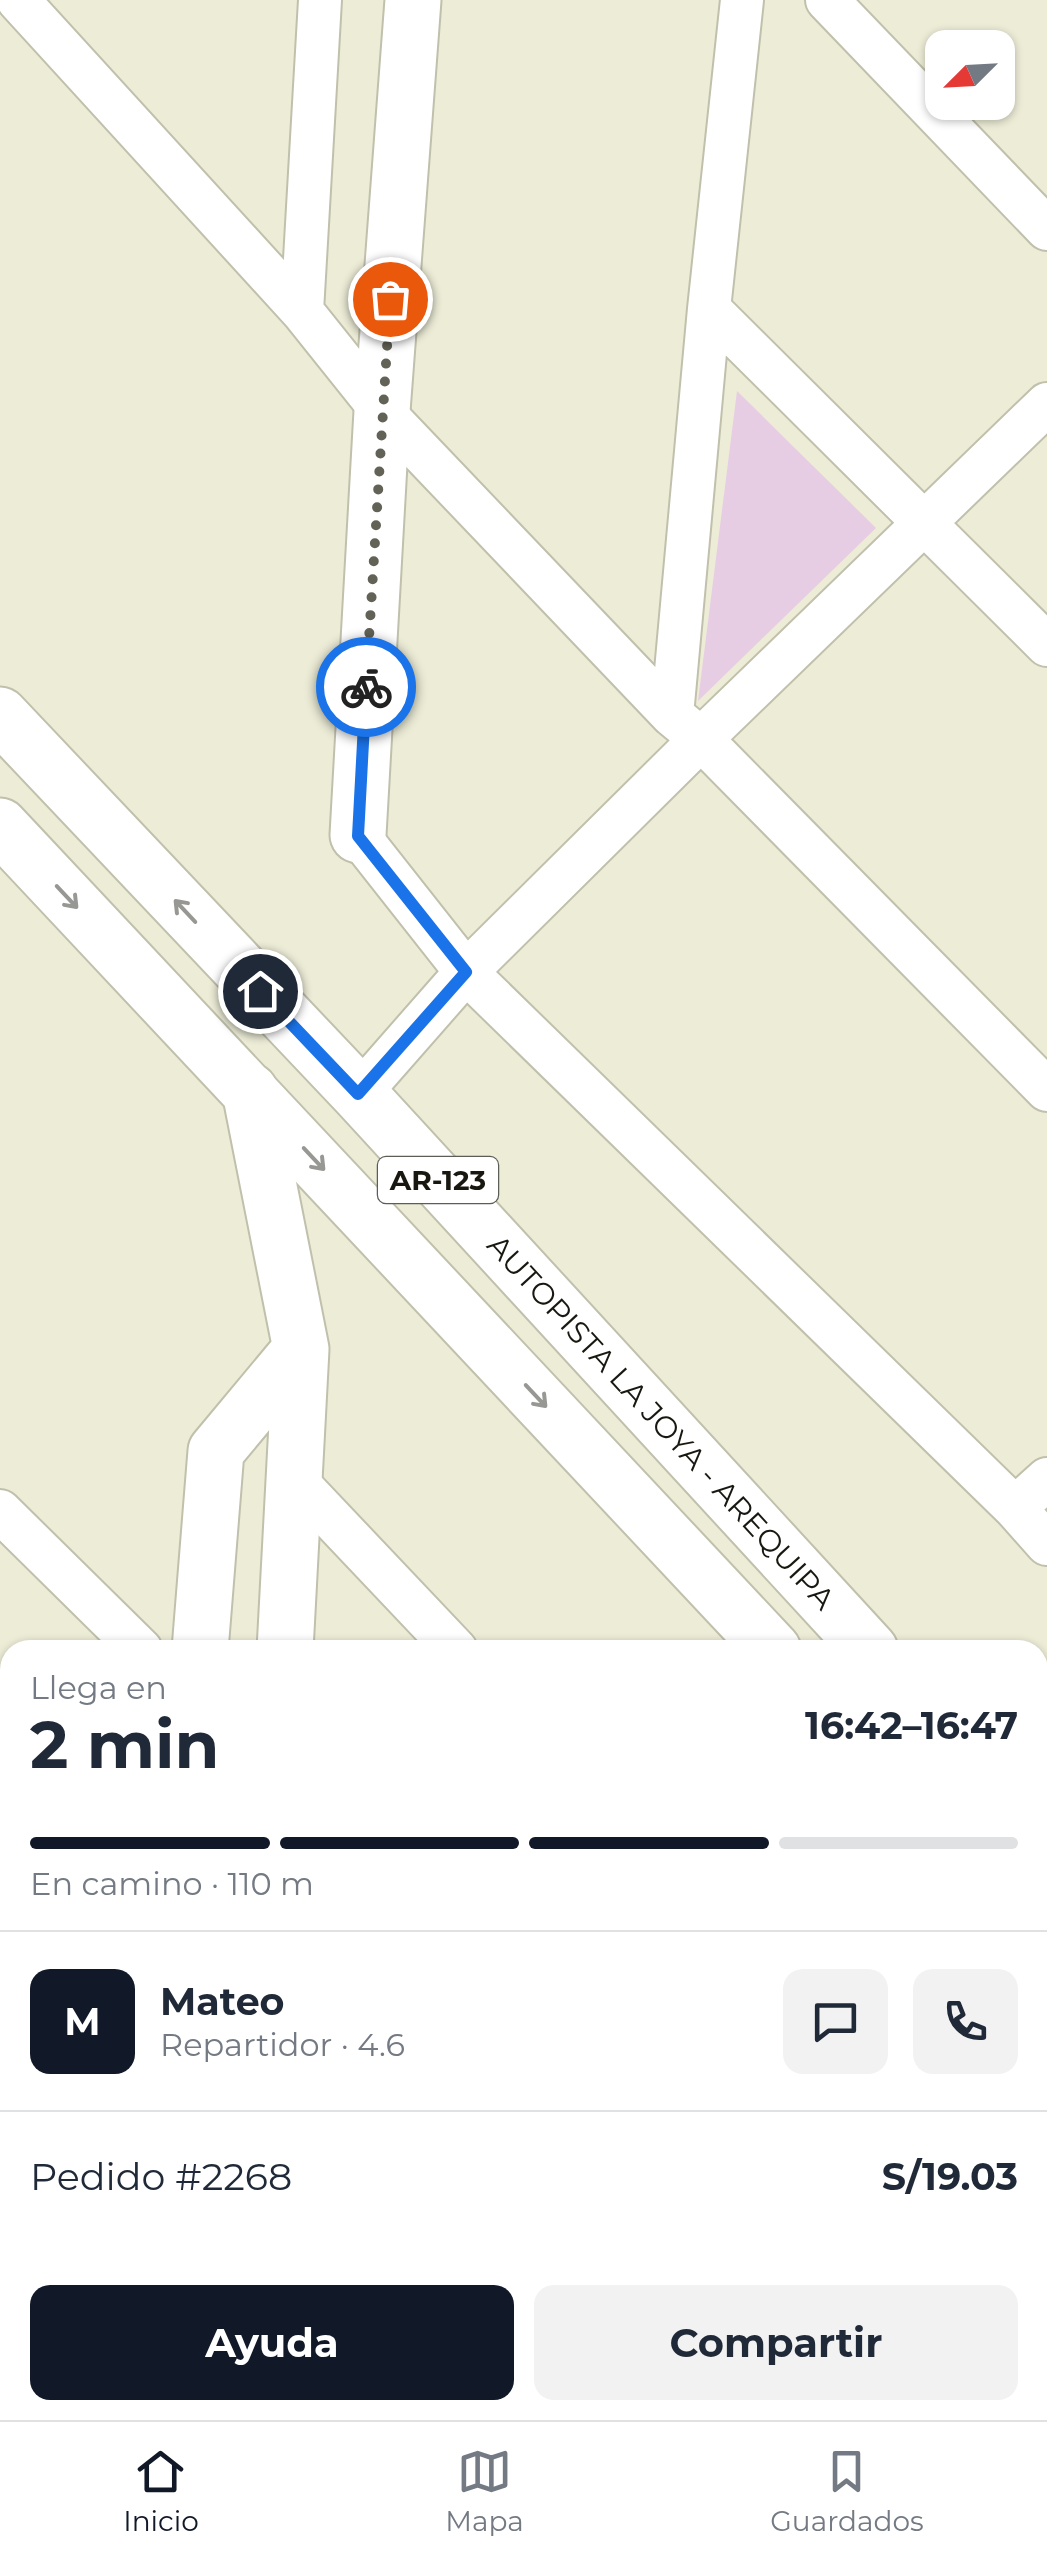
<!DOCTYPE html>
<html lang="es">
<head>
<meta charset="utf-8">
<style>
  :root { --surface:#fff; --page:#f2f2f3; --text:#1f2937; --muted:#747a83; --line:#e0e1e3; --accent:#111827 }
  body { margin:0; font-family:Montserrat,sans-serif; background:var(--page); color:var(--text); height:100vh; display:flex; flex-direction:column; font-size:38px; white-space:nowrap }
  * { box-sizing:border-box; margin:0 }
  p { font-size:32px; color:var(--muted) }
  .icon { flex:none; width:55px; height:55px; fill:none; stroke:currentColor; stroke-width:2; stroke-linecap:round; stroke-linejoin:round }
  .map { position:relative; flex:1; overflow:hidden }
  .panel { position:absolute; left:0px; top:1640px; width:1048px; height:780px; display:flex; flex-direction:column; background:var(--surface); border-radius:30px 30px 0 0; box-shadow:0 2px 8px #0004 }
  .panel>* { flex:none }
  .needle { width:65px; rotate:246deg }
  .buttons { position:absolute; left:925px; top:30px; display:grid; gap:20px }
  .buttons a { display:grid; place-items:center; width:90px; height:90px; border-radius:20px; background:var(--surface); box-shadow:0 2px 8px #0004; font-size:50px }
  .pin { position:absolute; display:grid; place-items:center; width:85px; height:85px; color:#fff; margin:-42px; border:5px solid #fff; border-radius:50%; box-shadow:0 2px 10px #0007 }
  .courier { position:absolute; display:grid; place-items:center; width:100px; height:100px; margin:-50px; border:8px solid #1a73e8; border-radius:50%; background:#fff; color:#222; box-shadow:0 2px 12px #0007 }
  .overview em { font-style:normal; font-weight:700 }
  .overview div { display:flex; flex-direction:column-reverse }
  .overview { display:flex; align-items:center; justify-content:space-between; height:170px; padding:0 30px }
  h1 { font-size:65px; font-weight:700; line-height:75px }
  .bar { display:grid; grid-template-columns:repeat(4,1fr); gap:15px 10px; align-content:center; height:120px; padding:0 30px }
  .bar i { height:12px; border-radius:8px; background:var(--line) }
  .bar .selected { background:var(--accent) }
  .bar p { grid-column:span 4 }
  .line { display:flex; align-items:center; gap:25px; padding:0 30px; border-top:2px solid var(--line) }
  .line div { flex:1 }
  .round { display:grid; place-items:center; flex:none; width:105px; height:105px; border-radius:20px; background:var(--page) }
  .button { display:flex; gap:20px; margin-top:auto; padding:20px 30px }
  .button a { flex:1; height:115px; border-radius:20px; background:var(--accent); color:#fff; font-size:40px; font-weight:700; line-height:115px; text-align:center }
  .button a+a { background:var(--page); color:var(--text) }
  .menu { display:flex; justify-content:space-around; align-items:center; height:140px; border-top:2px solid var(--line); background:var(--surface); font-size:28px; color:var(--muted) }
  .menu a { display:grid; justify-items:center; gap:5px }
  .menu .selected { color:var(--accent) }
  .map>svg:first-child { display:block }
  .park { fill:#e7cde3 }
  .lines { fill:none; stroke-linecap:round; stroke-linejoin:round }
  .street-casing { stroke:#c0c0ac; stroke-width:46 }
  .secondary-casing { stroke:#c0c0ac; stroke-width:59 }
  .primary-casing { stroke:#c0c0ac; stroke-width:59 }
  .street { stroke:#fff; stroke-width:42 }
  .secondary { stroke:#fff; stroke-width:55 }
  .primary { stroke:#fff; stroke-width:55 }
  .oneway { stroke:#979794 }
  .done { stroke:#626256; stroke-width:10; stroke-dasharray:0 18 }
  .route { stroke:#1a73e8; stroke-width:12 }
  .labels { text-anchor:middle; stroke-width:10; stroke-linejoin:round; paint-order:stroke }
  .shield { fill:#fff; stroke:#5d5d58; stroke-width:2.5 }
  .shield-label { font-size:28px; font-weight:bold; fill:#181811 }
  .street-label { font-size:30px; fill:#181811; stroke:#fff }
</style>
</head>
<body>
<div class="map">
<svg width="1047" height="2420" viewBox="0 0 1047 2420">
  <rect width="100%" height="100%" fill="#ececd7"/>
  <!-- park -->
  <path class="park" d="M737,391L876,528L698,701Z"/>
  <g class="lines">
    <!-- street casing -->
    <g class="street-casing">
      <path id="street" d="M18,0L302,311L382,411L672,715L701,739L1047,1090
        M827,0L1047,229
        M709,309L1047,645
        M302,311L320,0
        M672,715L709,309L742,0
        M358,835L466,972L1015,1508L1047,1544
        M359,1094L466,972L701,739L1047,404
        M294,1479L456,1650
        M1015,1508L1047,1479
        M0,1511L141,1650
        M0,1753L10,1743
        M0,1957L10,1968
        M1038,2266L1047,2276
        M338,2410L347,2420
        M780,2410L789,2420
        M560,2420L572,2410"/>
    </g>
    <!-- secondary casing -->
    <g class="secondary-casing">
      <path id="secondary" d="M358,835L382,411L413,0
        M250,1091L301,1349L285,1650
        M200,1650L216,1451L301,1349
        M140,2420L141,2410
        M221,2420V2410"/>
    </g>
    <!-- primary casing -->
    <g class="primary-casing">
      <g id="primary">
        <path id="s1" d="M0,715L359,1094L870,1650"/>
        <path d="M0,826L773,1650"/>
        <path d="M1038,1833L1047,1843"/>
        <path d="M1038,1941L1047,1951"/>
      </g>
    </g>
    <!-- street -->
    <use href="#street" class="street"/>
    <!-- secondary -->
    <use href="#secondary" class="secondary"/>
    <!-- primary -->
    <use href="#primary" class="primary"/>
  </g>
  <!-- one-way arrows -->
  <defs><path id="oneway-shaft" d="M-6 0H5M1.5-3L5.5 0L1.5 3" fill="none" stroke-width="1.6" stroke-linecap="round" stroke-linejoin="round" transform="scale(2.5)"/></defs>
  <g class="oneway">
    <use href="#oneway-shaft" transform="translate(67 897) rotate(47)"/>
    <use href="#oneway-shaft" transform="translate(185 911) rotate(-133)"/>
    <use href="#oneway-shaft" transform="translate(314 1159) rotate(47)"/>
    <use href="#oneway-shaft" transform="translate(536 1396) rotate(47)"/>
  </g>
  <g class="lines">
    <!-- done -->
    <path class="done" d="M366,687L390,299"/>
    <!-- route -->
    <path class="route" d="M260,991L358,1094L466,972L358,836L366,687"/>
  </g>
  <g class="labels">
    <!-- shield labels -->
    <rect class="shield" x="378" y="1157" width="120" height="46" rx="8"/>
    <g class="shield-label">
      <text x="438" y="1190">AR-123</text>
    </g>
    <!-- street labels -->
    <g class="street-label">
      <text dy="10" stroke="none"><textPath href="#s1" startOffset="968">AUTOPISTA LA JOYA - AREQUIPA</textPath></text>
    </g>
  </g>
</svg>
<div class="buttons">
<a><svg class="needle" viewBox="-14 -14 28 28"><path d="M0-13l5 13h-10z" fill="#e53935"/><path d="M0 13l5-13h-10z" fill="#747a83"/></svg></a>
</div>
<div class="pin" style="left:390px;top:299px;background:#ea580c"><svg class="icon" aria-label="bag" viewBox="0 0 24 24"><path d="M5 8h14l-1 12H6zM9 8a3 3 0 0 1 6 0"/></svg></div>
<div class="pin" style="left:260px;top:991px;background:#1f2937"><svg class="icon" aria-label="home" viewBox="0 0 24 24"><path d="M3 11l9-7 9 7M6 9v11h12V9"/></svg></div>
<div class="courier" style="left:366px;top:687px"><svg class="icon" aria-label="bike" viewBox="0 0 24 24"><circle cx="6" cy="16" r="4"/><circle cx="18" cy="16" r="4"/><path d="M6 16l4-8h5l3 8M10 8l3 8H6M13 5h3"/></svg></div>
<section class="panel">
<div class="overview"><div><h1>2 min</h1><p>Llega en</p></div><em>16:42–16:47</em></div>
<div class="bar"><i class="selected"></i><i class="selected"></i><i class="selected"></i><i></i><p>En camino · 110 m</p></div>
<div class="line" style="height:180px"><b class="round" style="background:var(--accent);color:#fff">M</b><div><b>Mateo</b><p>Repartidor · 4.6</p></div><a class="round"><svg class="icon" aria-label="chat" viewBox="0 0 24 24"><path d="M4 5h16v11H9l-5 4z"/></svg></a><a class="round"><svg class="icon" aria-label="phone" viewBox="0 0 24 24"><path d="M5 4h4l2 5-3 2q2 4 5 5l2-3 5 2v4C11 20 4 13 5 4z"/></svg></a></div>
<div class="line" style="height:130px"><div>Pedido #2268</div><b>S/19.03</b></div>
<div class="button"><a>Ayuda</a><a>Compartir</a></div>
</section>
</div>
<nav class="menu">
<a class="selected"><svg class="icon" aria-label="home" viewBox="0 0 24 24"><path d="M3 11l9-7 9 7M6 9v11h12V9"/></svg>Inicio</a>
<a><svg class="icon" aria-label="map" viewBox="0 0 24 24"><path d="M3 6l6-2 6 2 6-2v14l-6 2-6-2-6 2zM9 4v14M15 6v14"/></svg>Mapa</a>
<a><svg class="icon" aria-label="saved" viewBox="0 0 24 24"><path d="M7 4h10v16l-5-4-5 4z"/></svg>Guardados</a>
</nav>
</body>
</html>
